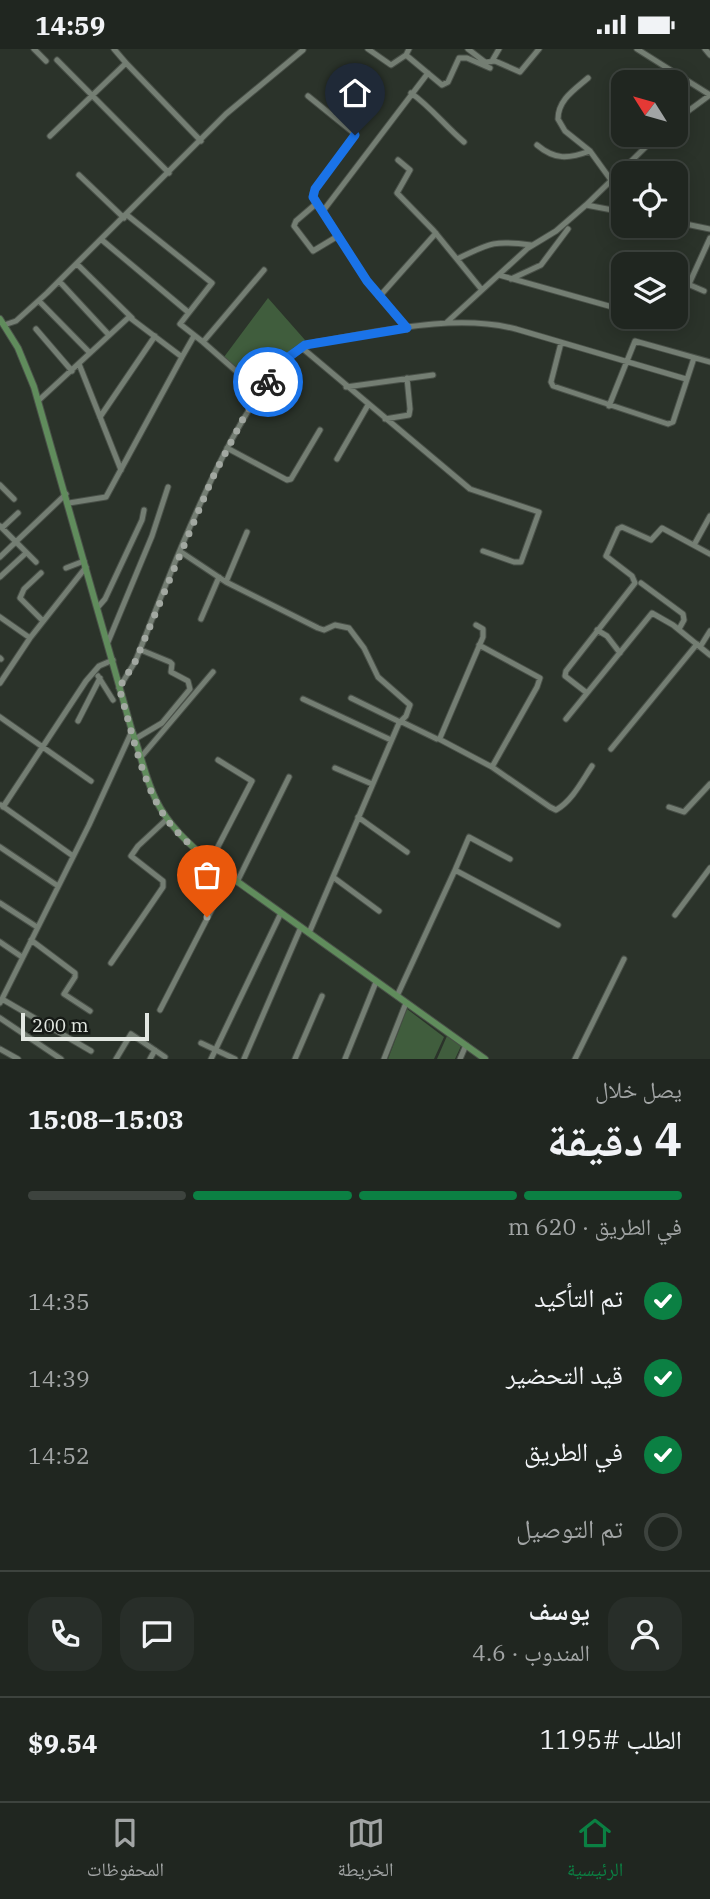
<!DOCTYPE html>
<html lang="ar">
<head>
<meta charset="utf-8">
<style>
  :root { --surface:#202620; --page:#282e29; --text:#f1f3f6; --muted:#a2a5a5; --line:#3d433e; --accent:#0b8043 }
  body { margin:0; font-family:"IBM Plex Serif","Noto Naskh Arabic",serif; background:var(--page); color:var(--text); direction:rtl; height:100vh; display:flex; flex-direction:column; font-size:26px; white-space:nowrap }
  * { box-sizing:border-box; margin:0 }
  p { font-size:23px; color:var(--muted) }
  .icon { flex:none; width:38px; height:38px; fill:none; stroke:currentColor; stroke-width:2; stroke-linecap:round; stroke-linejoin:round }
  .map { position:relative; height:1010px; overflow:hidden; direction:ltr }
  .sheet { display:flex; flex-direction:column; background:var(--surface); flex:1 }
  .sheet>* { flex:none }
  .needle { width:46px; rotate:307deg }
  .fabs { position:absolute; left:611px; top:21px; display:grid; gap:14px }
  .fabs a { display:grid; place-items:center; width:77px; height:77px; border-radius:14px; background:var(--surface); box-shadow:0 4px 18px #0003,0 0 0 2px var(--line); font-size:35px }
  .scale { position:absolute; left:21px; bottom:18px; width:128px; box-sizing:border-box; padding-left:7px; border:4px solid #e2e7e1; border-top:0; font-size:19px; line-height:24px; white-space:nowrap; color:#e2e7e1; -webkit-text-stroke:5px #161a16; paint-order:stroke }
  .pin { position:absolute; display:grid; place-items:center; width:60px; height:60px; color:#fff; margin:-72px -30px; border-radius:50% 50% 50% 0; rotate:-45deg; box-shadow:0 0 7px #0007 }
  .pin .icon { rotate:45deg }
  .courier { position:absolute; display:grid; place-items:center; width:70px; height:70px; margin:-35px; border:5px solid #1a73e8; border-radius:50%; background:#fff; color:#222; box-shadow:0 2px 9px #0007 }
  .headline em { font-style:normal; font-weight:800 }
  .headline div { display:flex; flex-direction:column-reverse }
  .headline { display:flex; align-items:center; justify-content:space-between; height:119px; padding:0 28px }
  h1 { font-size:46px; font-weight:800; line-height:52px }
  .bar { display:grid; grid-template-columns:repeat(4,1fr); gap:10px 7px; align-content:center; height:84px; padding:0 28px }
  .bar i { height:9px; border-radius:5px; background:var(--line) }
  .bar .active { background:var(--accent) }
  .bar p { grid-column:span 4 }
  .line { display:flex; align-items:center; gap:18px; padding:0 28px; border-top:2px solid var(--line) }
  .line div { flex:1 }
  .round { display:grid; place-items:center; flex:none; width:74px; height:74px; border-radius:21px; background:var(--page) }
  ol { padding:0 28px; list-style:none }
  li { display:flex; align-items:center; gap:21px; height:77px }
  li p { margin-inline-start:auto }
  li .icon { padding:7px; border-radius:50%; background:var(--accent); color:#fff; stroke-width:4 }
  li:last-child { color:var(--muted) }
  li i { width:38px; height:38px; border:4px solid var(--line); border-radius:50% }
  .status { display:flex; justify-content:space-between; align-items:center; height:49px; padding:0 35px; background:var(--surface); direction:ltr }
  .status svg { height:19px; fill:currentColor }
  .tab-bar { display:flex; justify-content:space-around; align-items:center; height:98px; border-top:2px solid var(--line); background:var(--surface); font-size:19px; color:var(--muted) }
  .tab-bar a { display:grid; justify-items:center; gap:4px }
  .tab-bar .active { color:var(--accent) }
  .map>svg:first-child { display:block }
  .green { fill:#405d3d }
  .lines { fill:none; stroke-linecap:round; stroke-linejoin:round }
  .minor-casing { stroke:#495048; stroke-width:7 }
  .major-casing { stroke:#495048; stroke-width:8 }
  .minor { stroke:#747e73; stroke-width:5 }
  .major { stroke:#608c5c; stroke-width:6 }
  .done { stroke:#a2a8a1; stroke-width:7; stroke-dasharray:0 12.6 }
  .route { stroke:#1a73e8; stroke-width:9 }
</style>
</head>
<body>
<div class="status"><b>14:59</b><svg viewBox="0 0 49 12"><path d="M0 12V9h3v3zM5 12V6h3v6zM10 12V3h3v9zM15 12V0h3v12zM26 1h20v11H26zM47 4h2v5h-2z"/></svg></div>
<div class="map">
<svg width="710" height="1010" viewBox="0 0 710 1010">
  <rect width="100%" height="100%" fill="#2b332a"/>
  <!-- green -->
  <path class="green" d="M268,249L305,291L293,299L260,338L224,308Z
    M407,960L444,988L434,1010H388Z
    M447,987L461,997L455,1010H437Z"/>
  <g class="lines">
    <!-- minor casing -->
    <g class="minor-casing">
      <path id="minor" d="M34,0L46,12
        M114,0L126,14
        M368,0L391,16L406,6L409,0
        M468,0L485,13
        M637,0L710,46
        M705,0L710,6
        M406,6L442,36L448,33L459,9H467L490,19
        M57,11L169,124
        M492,12L499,0
        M479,14L495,12L520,23L539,0
        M588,29C574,41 558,51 558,70L565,82L590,102L611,131
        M411,44C431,58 445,77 464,93
        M308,47L355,85L313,144V148L323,162
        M676,71L710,46
        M50,87L126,14L201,92
        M537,96C555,111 568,110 590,102
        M398,111L410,121L397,144L434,182L482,241
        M79,126L124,169
        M317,154L296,172L294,177L313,202L338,187
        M586,156L658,86
        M127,166L212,234L180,275L203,293
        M676,173L710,180
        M102,191L188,263
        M457,210C490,194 494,191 531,196
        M77,215L132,269
        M499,226L623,261
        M511,230L541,216L568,180
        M676,230L704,242
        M676,231L680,220
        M59,232L109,286
        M689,235L710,189
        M379,248L436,184
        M39,252L90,304
        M446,274L528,199L556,182L586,156L623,163
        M4,276L16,272L47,244L226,65L303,1
        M36,280L72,322
        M407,280L367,232L323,162L428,24
        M561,294L551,333L553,337L668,375L673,373L694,309
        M301,298L470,440L539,463L521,513H514L483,502
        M182,308L194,287
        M79,315L121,421
        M346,338L433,326
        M260,343L203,293L264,221
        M38,352L129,268L182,308L106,448L69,454
        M609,357L635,292L710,313
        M100,368L155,287
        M385,370L409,366L410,360L407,329
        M227,399L287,431L291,430L320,381
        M337,410L368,356
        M0,436L14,450
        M0,477L36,513
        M2,479L18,464
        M694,496L710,467
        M181,503L226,533L318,579L324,581L335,576L349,579L364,599L378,628L410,656L406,667L400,673L351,649
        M0,508L66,445
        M66,519L84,512
        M41,524L24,540L20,549L43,572
        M0,528L26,504
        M226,533L247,483
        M641,534L683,565L684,571L679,580
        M98,558L105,550L142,471L144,461
        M0,568L30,589L86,518
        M201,570L219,528
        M597,581L607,587L620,604
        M108,593L152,487L168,438
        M479,596L540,629L537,638L492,718
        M700,598L710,582
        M0,609L1,610
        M98,627L113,651
        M0,634L30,589
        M119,639L135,613C163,546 246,309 317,293C379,283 454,264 516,280L686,330
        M587,644L565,627L566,622L635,534L632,527L606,507L618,480L622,478L651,491L662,479L710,505
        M303,650L391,691
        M0,668L91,732
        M566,670L652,564L673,576L710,606
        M78,672L100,629
        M135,690L162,674L190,640L188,632L171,623L172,615L170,613L141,601
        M439,690L492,718L550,758L556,761C572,752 582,732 592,717
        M611,700L697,595
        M141,708L213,623
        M335,719L372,735
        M1,756L73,807
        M3,758L86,632L99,617L113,611
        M669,758L684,763L710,735
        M358,768L407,803
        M0,798L58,837
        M210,813L252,732L218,711
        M455,821L469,788L510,810
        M333,828L379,862
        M237,833L289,728
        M0,854L37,878
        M675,866L710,819
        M309,884L399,674L402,673L437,690L440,689L483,588V580L476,576
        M31,891L75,924V928L64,945L90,962
        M0,893L22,908
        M111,914L163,838V832L131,807L138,797L167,770
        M397,947L455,821L558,876
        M2,950L91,1002
        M0,954L89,776L132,682
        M160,961L229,827
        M0,969L61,1010
        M201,994L235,1010
        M0,1000L18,1010
        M116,1010L131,985L165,1008
        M150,1010L155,1001
        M211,1010L281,864
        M244,1010L301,878
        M295,1010L322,947
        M345,1010L376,933
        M384,1010L406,954
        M460,1010L466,996
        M575,1010L624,910"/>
    </g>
    <!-- major casing -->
    <g class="major-casing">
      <path id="major" d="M0,270L18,299L34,338L132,682C141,705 145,729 156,751C168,776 189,795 210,813L485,1010"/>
    </g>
    <!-- minor -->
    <use href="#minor" class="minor"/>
    <!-- major -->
    <use href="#major" class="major"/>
  </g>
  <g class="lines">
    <!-- done -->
    <path class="done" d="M207,868L229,827C207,810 185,794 168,772C142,737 132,681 119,639L135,613L212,430L245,366L268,333"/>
    <!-- route -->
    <path class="route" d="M268,333L290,307L305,296L407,279L367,232L313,148L315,140L355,86"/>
  </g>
</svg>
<div class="fabs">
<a><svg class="needle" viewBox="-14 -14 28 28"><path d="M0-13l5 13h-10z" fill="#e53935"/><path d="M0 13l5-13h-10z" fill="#a2a5a5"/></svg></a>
<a><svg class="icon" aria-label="locate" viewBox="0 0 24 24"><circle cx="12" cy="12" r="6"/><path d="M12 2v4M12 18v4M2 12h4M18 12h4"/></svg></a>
<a><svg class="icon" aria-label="layers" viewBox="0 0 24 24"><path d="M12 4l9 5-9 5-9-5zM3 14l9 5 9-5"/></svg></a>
</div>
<div class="scale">200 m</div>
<div class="pin" style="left:207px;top:868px;background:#ea580c"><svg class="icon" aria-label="bag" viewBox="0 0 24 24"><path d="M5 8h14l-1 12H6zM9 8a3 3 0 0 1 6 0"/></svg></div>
<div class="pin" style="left:355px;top:86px;background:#1f2937"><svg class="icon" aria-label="home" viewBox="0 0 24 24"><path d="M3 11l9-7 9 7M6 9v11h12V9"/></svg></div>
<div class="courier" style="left:268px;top:333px"><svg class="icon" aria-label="bike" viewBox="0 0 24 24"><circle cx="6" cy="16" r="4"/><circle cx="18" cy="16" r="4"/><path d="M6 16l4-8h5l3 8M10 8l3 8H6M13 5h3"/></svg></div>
</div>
<section class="sheet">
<div class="headline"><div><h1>4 دقيقة</h1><p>يصل خلال</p></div><em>15:03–15:08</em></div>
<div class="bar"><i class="active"></i><i class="active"></i><i class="active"></i><i></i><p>في الطريق · 620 m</p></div>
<ol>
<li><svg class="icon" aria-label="check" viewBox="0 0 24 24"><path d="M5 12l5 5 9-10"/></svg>تم التأكيد<p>14:35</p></li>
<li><svg class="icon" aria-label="check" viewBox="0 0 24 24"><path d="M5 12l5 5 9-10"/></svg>قيد التحضير<p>14:39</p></li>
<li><svg class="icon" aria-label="check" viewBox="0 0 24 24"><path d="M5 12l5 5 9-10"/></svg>في الطريق<p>14:52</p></li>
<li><i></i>تم التوصيل</li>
</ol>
<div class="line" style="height:126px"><a class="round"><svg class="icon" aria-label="person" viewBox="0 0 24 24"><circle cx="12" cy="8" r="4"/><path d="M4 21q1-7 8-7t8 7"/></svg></a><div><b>يوسف</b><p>المندوب · 4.6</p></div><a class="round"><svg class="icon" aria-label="chat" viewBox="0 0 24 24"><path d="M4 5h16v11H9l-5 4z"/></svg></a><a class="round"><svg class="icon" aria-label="phone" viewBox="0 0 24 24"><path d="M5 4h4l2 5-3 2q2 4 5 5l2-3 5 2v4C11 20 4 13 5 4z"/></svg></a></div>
<div class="line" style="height:91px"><div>الطلب #1195</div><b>$9.54</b></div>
</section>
<nav class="tab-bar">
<a class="active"><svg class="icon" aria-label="home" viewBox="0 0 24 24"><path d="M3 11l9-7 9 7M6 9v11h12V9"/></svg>الرئيسية</a>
<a><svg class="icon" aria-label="map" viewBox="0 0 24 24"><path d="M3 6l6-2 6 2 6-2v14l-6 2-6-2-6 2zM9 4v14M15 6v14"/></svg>الخريطة</a>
<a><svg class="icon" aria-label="saved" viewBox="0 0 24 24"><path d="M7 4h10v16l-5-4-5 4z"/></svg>المحفوظات</a>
</nav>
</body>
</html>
